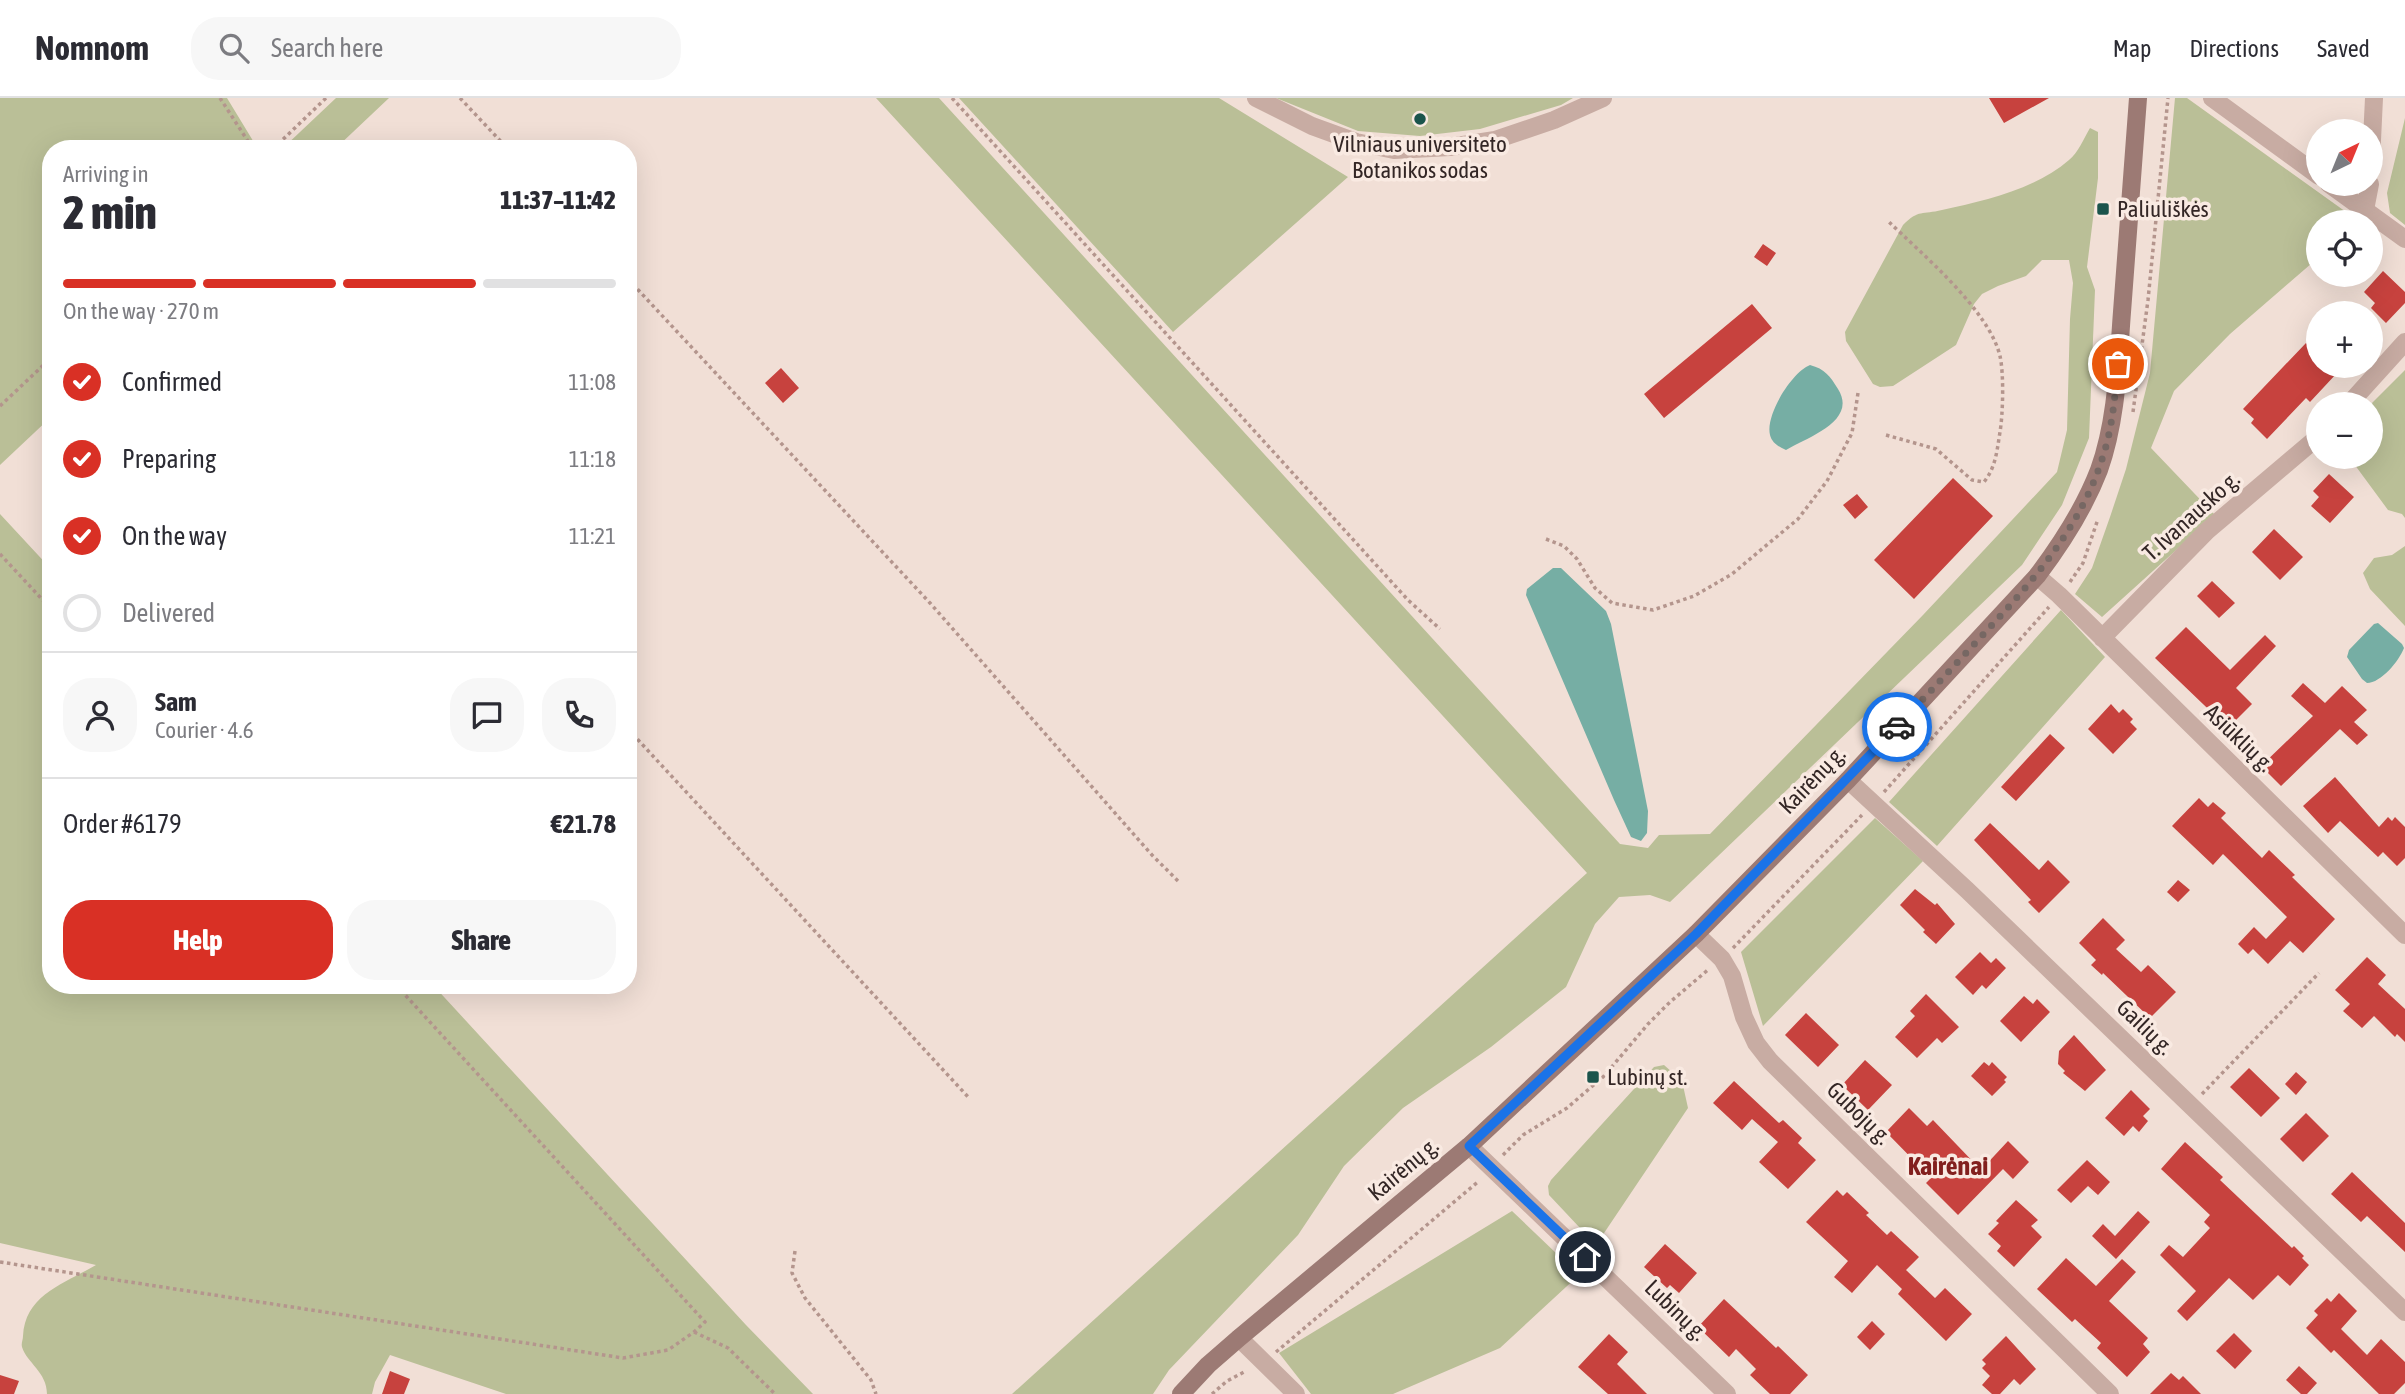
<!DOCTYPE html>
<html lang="en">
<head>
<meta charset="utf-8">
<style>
  :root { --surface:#fff; --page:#f7f7f7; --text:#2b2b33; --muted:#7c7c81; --line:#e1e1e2; --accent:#d93025 }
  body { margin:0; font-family:"Asap Condensed",sans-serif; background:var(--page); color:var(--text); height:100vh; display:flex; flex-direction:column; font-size:26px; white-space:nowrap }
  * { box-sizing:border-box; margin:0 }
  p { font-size:23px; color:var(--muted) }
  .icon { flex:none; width:38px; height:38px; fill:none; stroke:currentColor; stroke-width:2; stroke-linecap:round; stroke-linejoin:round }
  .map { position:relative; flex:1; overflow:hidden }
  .sheet { position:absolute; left:42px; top:42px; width:595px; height:854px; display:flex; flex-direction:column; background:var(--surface); border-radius:28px; box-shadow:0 7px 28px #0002 }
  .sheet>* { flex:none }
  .needle { width:46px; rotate:43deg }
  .buttons { position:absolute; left:2306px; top:21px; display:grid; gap:14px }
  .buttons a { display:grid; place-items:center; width:77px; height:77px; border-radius:50%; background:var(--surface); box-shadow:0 7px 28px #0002; font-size:35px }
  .pin { position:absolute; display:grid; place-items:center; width:60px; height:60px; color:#fff; margin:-30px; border:4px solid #fff; border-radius:50%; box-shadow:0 2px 7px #0007 }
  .courier { position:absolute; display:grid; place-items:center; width:70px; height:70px; margin:-35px; border:5px solid #1a73e8; border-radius:50%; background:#fff; color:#222; box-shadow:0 2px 9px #0007 }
  .overview em { font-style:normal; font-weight:800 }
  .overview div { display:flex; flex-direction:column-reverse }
  .overview { display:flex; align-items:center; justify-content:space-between; height:119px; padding:0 21px }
  h1 { font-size:46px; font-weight:800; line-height:52px }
  .bar { display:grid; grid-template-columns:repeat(4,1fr); gap:10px 7px; align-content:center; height:84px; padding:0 21px }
  .bar i { height:9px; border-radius:5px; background:var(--line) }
  .bar .active { background:var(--accent) }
  .bar p { grid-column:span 4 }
  .line { display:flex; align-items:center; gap:18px; padding:0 21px; border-top:2px solid var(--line) }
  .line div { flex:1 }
  .round { display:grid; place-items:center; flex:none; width:74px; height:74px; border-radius:28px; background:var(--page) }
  ol { padding:0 21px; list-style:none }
  li { display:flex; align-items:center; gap:21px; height:77px }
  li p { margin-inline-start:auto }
  li .icon { padding:7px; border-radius:50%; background:var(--accent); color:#fff; stroke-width:4 }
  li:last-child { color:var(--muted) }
  li i { width:38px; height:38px; border:4px solid var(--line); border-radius:50% }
  .action { display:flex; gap:14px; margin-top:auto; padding:14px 21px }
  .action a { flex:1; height:80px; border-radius:28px; background:var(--accent); color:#fff; font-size:28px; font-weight:800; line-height:80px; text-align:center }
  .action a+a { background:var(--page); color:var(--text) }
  header { display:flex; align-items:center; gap:42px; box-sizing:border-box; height:98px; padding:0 35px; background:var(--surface); border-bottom:2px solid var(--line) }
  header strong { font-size:33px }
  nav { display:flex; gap:38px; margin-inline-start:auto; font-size:24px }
  .search { width:490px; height:63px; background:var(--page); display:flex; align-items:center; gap:18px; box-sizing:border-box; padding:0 24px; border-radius:28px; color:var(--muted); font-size:26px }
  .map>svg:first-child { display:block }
  .green { fill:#babf97 }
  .water { fill:#76aea4 }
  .building { fill:#c7423e }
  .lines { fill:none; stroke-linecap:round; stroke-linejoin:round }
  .path { stroke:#b4958d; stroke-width:3.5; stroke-dasharray:3.5 3.5; stroke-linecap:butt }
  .street { stroke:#c8aca3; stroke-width:18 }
  .secondary { stroke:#9c7a74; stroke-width:18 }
  .done { stroke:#766763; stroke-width:7; stroke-dasharray:0 12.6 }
  .route { stroke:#1a73e8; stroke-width:9 }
  .poi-dot { fill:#1b544c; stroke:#f9eae2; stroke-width:2.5 }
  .labels { text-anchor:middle; stroke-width:7; stroke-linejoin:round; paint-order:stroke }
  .poi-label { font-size:23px; fill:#332625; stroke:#f9eae2; text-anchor:start }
  .street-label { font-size:23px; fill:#332625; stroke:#f9eae2 }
  .quarter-label { font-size:26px; font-weight:bold; fill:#82201e; stroke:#f9eae2 }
</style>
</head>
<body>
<header>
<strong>Nomnom</strong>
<div class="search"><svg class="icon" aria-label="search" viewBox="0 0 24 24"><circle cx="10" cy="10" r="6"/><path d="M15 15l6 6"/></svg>Search here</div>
<nav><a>Map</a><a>Directions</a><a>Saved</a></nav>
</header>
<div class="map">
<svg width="2405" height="1296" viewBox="0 0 2405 1296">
  <rect width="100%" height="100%" fill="#f1dfd6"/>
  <!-- green -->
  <path class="green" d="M0,0H227L258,51H51V319L0,367Z
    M336,0H389L335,51H282Z
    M876,0H939L1620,746L1648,750L1659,737L1710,736L1923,517L2057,374L2067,332L2070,221L2073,185L2069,162H2042L2026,178L1998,188L1982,196L1974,206L1956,247L1893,288L1880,289L1873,286L1846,243L1845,234L1903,127C1919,111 1922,117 1942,112C1984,103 2036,91 2069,62C2078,55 2084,40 2090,30L2098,34V80L2087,169L2095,192L2089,340L2062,407L2022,467L1670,804L1650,797L1619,799L1595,826L1566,889L1491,949L1403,1010L1344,1068L1298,1137L1169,1272L1153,1296H1012L1587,775Z
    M959,0H1219L1348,79L1173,234Z
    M1276,0H1573L1561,7L1480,31L1420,38L1358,33Z
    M2175,0H2187L2360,124H2319V159L2230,236L2174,293L2151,350L2215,417L2102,519L2075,496L2092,470L2110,419L2126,371L2150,275Z
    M2405,20V127L2390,115L2387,95Z
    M2405,272V420L2402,416L2388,412L2349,359H2371V306Z
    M0,416L51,471V887H433L746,1227L813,1296H506L390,1257L375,1284L372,1296H47C47,1274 27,1265 22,1249C21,1245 23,1242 23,1238C25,1196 66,1185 96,1167L0,1145Z
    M2405,448V528L2370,491L2363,475L2374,460L2392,457Z
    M2061,512L2105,559L1937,748L1889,704Z
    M1875,720L1923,763L1763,928L1741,854Z
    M1664,967L1682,983L1688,1010L1596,1147L1549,1097L1548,1088L1551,1082L1654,969Z
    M1512,1113L1579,1177L1500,1250L1393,1296H1311L1279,1255Z"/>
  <!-- water -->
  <path class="water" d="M1810,267C1825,271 1830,278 1838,291C1858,323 1808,339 1786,352C1779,349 1772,345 1770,337C1765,317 1792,274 1810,267Z
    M1553,470H1561L1606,513L1611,526L1648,713L1647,735L1641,743L1631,739L1614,702L1526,497L1527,491Z
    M2378,525L2402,546L2404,550C2399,563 2381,585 2367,585L2362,581L2347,559L2349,552L2374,526Z"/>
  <!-- building -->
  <path class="building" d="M1989,0H2049L2004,25Z
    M1763,146L1776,155L1767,168L1754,159Z
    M2383,173L2405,194V205L2386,225L2371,210L2375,205L2364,194Z
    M1752,206L1772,230L1664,320L1644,296Z
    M2306,245L2319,258V268H2329L2337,275L2310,304L2306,300L2267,341L2251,325L2254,321L2243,311Z
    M781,270L799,290L783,305L765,285Z
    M2329,376L2354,399L2330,425L2311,408L2319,399L2313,393Z
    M1953,380L1993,418L1914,501L1874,462Z
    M1857,396L1868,409L1855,421L1843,407Z
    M2274,431L2303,459L2280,482L2252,454Z
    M2212,483L2235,505L2219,520L2197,498Z
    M2186,529L2230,572L2265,537L2276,548L2236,590L2252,606L2228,630L2155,560Z
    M2303,585L2325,605L2342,588L2367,612L2354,624L2368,637L2357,647L2340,631L2281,688L2261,668L2313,618L2291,598Z
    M2111,606L2119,615L2123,611L2133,621L2130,624L2137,631L2113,656L2088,631Z
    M2050,636L2065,650L2016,703L2001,689Z
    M2335,679L2379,729L2388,719L2392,723L2395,719L2405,729V760L2397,768L2383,754L2378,759L2340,723L2328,735L2303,708Z
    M2199,700L2208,709L2213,704L2226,715L2221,720L2262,760L2269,752L2295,777L2292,779L2335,821L2303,855L2290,843L2268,866L2253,851L2248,856L2238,846L2254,829L2266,841L2287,819L2223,756L2213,767L2172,728Z
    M1990,725L2039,772L2048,762L2070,784L2039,815L2028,804L2031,802L1974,742Z
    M2178,782L2190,792L2178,804L2167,794Z
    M1915,791L1935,807L1937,805L1955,826L1936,846L1923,834L1925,832L1900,807Z
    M2103,820L2125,842L2116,851L2141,874L2148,867L2176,894L2150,920L2103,875L2102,877L2091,867L2096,862L2079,845Z
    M1980,854L1991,865L1996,860L2006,870L1986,891L1982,887L1973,897L1955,879Z
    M2367,859L2386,877L2378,886L2405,911V944L2397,936L2395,939L2374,918L2362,930L2343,913L2350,906L2335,892Z
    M1926,896L1959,929L1942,945L1937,940L1917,960L1895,939L1915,918L1910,913Z
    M2024,898L2033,906L2037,901L2050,914L2021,944L2000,923Z
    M1806,915L1839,947L1818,969L1785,937Z
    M2074,937L2106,972L2085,993L2063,975L2065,973L2058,966L2059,953Z
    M1865,962L1892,987L1868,1012L1842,987Z
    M1984,964L1989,968L1992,964L2007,979L2004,982L2006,984L1992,998L1971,978Z
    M2249,970L2280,1000L2261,1019L2230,989Z
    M2296,974L2307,984L2296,997L2285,986Z
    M1734,983L1779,1025L1783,1022L1802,1040L1798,1045L1816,1062L1788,1091L1759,1064L1778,1044L1752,1021L1742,1032L1713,1005Z
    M2131,992L2150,1011L2143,1018L2148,1023L2139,1034L2133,1028L2124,1038L2105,1020Z
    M1909,1010L1927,1028L1933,1022L1981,1072L2008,1043L2029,1064L2013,1081L2003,1071L1958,1117L1926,1085L1931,1080L1886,1034Z
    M2306,1015L2329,1038L2303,1064L2280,1041Z
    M2185,1044L2223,1079L2220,1082L2292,1150L2294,1148L2304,1158L2302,1160L2309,1167L2290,1188L2278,1177L2253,1202L2229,1180L2187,1223L2177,1213L2196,1193L2160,1157L2169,1147L2183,1159L2210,1130L2204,1124L2210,1117L2161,1071Z
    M2087,1062L2110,1084L2098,1097L2088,1088L2071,1105L2057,1092Z
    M2352,1074L2405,1125V1154L2367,1118L2361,1124L2331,1096Z
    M1837,1092L1843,1098L1847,1094L1869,1115L1866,1117L1887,1137L1891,1133L1919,1159L1906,1172L1935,1200L1945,1190L1972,1216L1946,1243L1898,1196L1902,1191L1877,1167L1852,1195L1834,1179L1848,1163L1806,1124Z
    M2016,1102L2038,1122L2031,1128L2042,1139L2014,1169L1997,1153L2001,1148L1988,1136L1999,1125L1996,1123Z
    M2138,1113L2150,1124L2116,1161L2092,1138L2103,1126L2115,1138Z
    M1665,1146L1697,1175L1679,1195L1670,1187L1667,1190L1644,1169Z
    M2066,1160L2096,1188L2122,1161L2136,1174L2109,1203L2148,1240L2143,1246L2150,1254L2127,1279L2097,1250L2101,1245L2075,1221L2072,1224L2037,1191Z
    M2339,1195L2357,1213L2341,1231L2367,1257L2381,1241L2405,1264V1285L2394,1296H2379L2334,1252L2331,1255L2306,1230L2318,1217L2314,1213L2327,1200L2331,1204Z
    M1724,1201L1776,1250L1778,1248L1808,1277L1790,1296H1770L1750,1277L1756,1271L1736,1251L1729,1259L1698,1229Z
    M1872,1223L1885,1236L1870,1252L1857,1239Z
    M2234,1235L2252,1253L2235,1271L2216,1253Z
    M1609,1236L1628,1254L1617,1266L1647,1296H1608L1578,1269Z
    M2006,1238L2036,1271L2020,1287L2014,1281L2000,1296H1992L1982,1287L1990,1278L1982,1270L1986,1266L1982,1262Z
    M2299,1268L2317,1285L2307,1296H2301L2286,1282Z
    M390,1273L410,1281L404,1296H382Z
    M2171,1275L2179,1282L2183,1278L2201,1296H2150Z
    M0,1277L19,1283L14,1296H0Z"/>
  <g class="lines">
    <!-- path -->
    <path class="path" d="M220,0L253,51
      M460,0L508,51
      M952,0L1408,502L1440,531
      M273,51L326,0
      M628,181L930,505L1152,757L1180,785
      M0,308L51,260
      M2133,314L2148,202L2168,0
      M1886,337L1936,351L1972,382L1984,384C1996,369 1997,352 2000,334C2003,316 2004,276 2000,258C1989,212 1922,156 1888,123
      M1546,441L1564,448L1577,461L1595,490L1612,505L1653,512L1694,498L1732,476L1798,421L1827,383L1852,335L1858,295
      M0,456L51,511
      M2070,484L2083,465L2098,421
      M628,631L970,1001
      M1884,694L2049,509
      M1733,850L1862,717
      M2202,996L2319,875
      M1503,1057L1523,1037L1567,1010L1604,978L1648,926L1670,904L1709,871
      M795,1153L792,1175L805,1200L871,1282L876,1296
      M0,1164L623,1260L668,1252L694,1234L705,1224L396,887
      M694,1234L728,1250L775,1296
      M1276,1254L1479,1083
      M1212,1296L1227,1283L1246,1273"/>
    <!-- street -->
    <path class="street" d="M1256,0L1312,28L1356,44L1394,52L1450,49L1495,42L1554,22L1603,0
      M2212,0L2319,78
      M2371,63L2374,0
      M2329,86L2405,141
      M2365,112L2370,86
      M2349,306L2405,244
      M2037,478L2059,497L2405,837
      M2102,540L2207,433L2319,338
      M1848,682L1967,792L2405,1214
      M1696,836L1722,861L1732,878L1744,919L1756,945L1770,963L2110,1296
      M1469,1048L1727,1296
      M1239,1240L1296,1296"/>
    <!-- secondary -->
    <path class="secondary" d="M1181,1296L1208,1267L1239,1240L1469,1048L1696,836L1848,682L2037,478C2062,445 2084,411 2099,372C2117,322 2118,266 2122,214C2128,142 2133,71 2138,0"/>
  </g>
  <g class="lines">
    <!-- done -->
    <path class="done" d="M1897,629C1925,599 1953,569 1981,539C2032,484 2082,429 2104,355C2113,326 2115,296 2118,266"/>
    <!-- route -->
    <path class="route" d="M1585,1159L1469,1048L1696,836L1897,629"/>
  </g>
  <!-- markers -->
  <g class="poi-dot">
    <circle cx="1420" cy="21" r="7"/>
    <rect x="2096" y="104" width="14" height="14" rx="3.5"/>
    <rect x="1586" y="972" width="14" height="14" rx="3.5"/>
  </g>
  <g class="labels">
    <!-- poi labels -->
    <g class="poi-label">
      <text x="1420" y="54" text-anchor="middle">Vilniaus universiteto<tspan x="1420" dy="26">Botanikos sodas</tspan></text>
      <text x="2117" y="119">Paliuliškės</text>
      <text x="1607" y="987">Lubinų st.</text>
    </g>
    <!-- street labels -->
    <g class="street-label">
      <text transform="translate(2191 418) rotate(-42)" y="8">T. Ivanausko g.</text>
      <text transform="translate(2239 640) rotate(44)" y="8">Asiūklių g.</text>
      <text transform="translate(1812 682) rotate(-46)" y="8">Kairėnų g.</text>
      <text transform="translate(2145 929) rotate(44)" y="8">Gailių g.</text>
      <text transform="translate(1859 1015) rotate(44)" y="8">Gubojų g.</text>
      <text transform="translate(1403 1071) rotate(-40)" y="8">Kairėnų g.</text>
      <text transform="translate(1676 1212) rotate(44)" y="8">Lubinų g.</text>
    </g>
    <!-- quarter labels -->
    <g class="quarter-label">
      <text x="1948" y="1077">Kairėnai</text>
    </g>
  </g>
</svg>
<div class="buttons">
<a><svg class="needle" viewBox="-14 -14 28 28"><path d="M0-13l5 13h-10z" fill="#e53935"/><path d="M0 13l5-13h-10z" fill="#7c7c81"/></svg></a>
<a><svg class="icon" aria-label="locate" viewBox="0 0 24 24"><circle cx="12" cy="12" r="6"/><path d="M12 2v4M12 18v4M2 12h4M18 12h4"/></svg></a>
<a>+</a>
<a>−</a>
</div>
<div class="pin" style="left:2118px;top:266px;background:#ea580c"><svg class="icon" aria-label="bag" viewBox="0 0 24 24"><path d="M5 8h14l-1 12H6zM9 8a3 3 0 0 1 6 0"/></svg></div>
<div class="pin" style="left:1585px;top:1159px;background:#1f2937"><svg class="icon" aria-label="home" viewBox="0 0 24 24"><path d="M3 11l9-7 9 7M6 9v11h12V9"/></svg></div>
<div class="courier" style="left:1897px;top:629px"><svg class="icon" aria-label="car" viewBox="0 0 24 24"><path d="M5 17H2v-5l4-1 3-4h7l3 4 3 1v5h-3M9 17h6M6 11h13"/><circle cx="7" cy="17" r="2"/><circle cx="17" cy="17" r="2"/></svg></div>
<section class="sheet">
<div class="overview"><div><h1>2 min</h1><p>Arriving in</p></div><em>11:37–11:42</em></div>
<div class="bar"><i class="active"></i><i class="active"></i><i class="active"></i><i></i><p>On the way · 270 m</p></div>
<ol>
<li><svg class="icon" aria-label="check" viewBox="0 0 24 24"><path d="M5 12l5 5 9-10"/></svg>Confirmed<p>11:08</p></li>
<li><svg class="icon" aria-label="check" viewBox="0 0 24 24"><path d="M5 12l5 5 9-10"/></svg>Preparing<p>11:18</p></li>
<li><svg class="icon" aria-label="check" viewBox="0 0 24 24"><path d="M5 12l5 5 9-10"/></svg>On the way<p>11:21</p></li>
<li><i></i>Delivered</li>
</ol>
<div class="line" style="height:126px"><a class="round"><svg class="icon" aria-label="person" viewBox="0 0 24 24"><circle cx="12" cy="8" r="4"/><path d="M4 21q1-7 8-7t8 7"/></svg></a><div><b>Sam</b><p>Courier · 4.6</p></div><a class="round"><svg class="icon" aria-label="chat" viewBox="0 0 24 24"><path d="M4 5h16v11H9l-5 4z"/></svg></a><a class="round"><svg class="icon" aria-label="phone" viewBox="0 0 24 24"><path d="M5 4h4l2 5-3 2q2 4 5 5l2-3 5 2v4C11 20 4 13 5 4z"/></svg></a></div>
<div class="line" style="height:91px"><div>Order #6179</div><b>€21.78</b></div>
<div class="action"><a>Help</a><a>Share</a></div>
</section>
</div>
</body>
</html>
